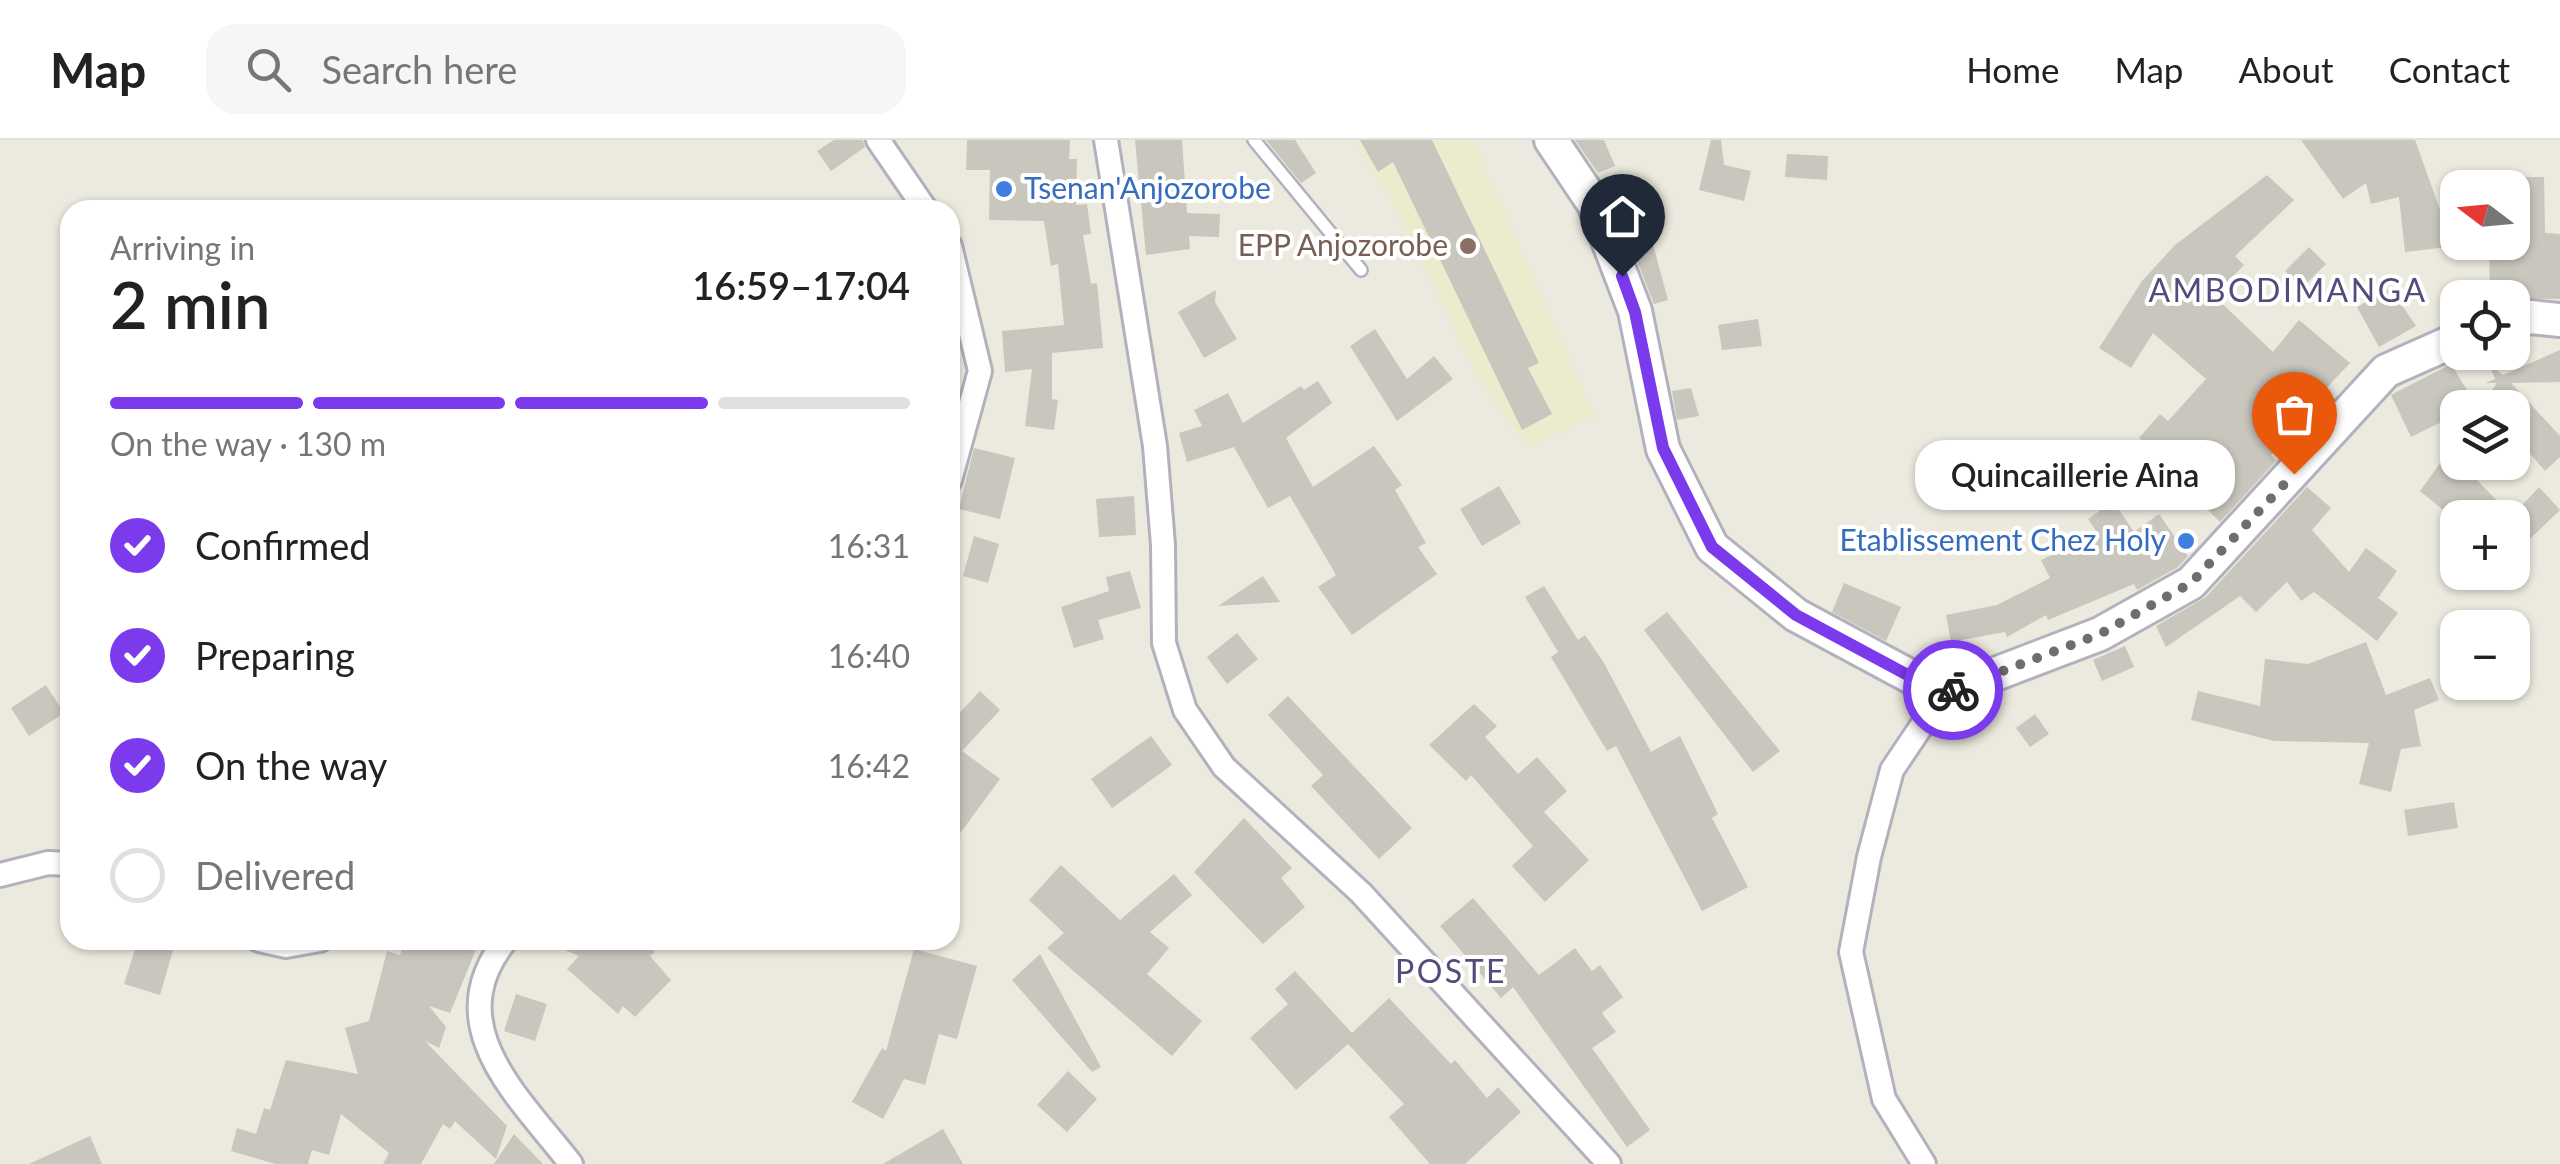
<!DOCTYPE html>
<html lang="en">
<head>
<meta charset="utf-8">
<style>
  :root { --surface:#fff; --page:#f6f6f6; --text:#222; --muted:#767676; --line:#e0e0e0; --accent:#7c3aed }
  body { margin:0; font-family:Lato,sans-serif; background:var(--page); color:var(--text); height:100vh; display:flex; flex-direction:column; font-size:38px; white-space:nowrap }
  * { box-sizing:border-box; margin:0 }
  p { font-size:32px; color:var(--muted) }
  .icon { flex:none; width:55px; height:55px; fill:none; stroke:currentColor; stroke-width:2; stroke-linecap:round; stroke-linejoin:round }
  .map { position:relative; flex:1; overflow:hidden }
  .sheet { position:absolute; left:60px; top:60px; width:900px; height:750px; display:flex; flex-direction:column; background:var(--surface); border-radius:30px; box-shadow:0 2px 8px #0004 }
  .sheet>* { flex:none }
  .needle { width:65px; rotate:286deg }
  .buttons { position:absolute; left:2440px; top:30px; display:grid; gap:20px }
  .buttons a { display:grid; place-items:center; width:90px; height:90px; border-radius:20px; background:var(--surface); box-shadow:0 2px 8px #0004; font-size:50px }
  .pin { position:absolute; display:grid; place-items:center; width:85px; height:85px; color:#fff; margin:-102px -42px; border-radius:50% 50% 50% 0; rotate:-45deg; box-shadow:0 0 10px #0007 }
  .pin .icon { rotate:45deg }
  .courier { position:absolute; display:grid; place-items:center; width:100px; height:100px; margin:-50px; border:8px solid #7c3aed; border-radius:50%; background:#fff; color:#222; box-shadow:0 2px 12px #0007 }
  .bubble { position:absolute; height:70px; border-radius:30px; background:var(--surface); box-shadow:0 2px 8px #0004; font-size:32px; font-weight:600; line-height:70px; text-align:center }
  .headline em { font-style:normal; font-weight:600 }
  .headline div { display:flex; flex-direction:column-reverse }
  .headline { display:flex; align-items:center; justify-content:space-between; height:170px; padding:0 50px }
  h1 { font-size:65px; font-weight:600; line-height:75px }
  .bar { display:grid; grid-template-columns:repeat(4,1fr); gap:15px 10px; align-content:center; height:120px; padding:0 50px }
  .bar i { height:12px; border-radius:8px; background:var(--line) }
  .bar .selected { background:var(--accent) }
  .bar p { grid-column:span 4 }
  ol { padding:0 50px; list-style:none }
  li { display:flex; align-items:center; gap:30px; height:110px }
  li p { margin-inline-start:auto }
  li .icon { padding:10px; border-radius:50%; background:var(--accent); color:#fff; stroke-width:4 }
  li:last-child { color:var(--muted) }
  li i { width:55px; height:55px; border:5px solid var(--line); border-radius:50% }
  header { display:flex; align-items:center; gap:60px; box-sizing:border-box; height:140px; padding:0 50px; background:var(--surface); border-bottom:2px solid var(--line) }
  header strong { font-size:48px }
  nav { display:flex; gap:55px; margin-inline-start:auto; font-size:35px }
  .search { width:700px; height:90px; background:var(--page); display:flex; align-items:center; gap:25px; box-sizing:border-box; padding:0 35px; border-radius:30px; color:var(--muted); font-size:38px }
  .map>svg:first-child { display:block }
  .education { fill:#edebce }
  .building { fill:#c8c6bd }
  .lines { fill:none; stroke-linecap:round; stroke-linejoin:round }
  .service-casing { stroke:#b2b1be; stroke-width:16 }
  .minor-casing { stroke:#b2b1be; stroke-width:28 }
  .secondary-casing { stroke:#b2b1be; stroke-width:38 }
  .service { stroke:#fff; stroke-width:11 }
  .minor { stroke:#fff; stroke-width:22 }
  .secondary { stroke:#fff; stroke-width:32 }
  .done { stroke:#6f6e6a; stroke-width:10; stroke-dasharray:0 18 }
  .route { stroke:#7c3aed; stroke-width:12 }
  .shop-dot { fill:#3f7fe0; stroke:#fff; stroke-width:4 }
  .education-dot { fill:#8d6e63; stroke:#fff; stroke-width:4 }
  .labels { text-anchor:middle; stroke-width:8; stroke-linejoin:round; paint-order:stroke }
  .shop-label { font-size:30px; fill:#366cbe; stroke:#fff; text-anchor:start }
  .education-label { font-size:30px; fill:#785e54; stroke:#fff; text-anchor:end }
  .neighbourhood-label { font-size:32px; letter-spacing:2.5px; fill:#504d7b; stroke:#fff }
</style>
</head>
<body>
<header>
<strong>Map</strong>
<div class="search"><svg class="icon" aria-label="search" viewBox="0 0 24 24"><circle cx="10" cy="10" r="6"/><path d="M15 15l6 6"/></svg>Search here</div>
<nav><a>Home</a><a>Map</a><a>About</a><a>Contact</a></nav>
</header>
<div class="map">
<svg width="2560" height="1024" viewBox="0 0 2560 1024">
  <rect width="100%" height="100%" fill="#eceade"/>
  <!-- education -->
  <path class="education" d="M1353,0H1473L1595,276L1528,308L1481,243L1389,56Z"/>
  <!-- building -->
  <path class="building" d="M834,0H863L865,7L831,31L817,11Z
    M967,0H1070L1069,19H1077L1076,65L1087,64L1091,94L1083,95L1091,144L1097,143L1103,208L1052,213V259L1058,260L1054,290L1025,286L1032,229L1005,232L1002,191L1064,185L1058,124L1051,126L1044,81L989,80L990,30H966Z
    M1135,0H1182L1187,73L1220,74L1219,97L1189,96L1190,109L1146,115Z
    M1266,0H1295L1316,33L1301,43Z
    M1360,0H1432L1539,223L1528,228L1552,274L1522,290L1393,22L1378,32Z
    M1575,0H1604L1615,26L1598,33Z
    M1711,0H1721L1724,25L1751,31L1744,61L1699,50Z
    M2301,0H2415L2444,81L2448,107L2405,112L2399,57L2371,64L2366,43L2343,59Z
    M1787,14L1828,16L1827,40L1785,37Z
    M2267,35L2294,60L2235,116L2244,125L2214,156L2273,212L2299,180L2350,223L2306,270L2301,266L2270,302L2277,308L2271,315L2276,321L2220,382L2193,355L2203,345L2166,316L2162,320L2139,298L2160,274L2168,281L2206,239L2153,193L2131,228L2099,208L2142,141L2175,105Z
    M2522,37H2544L2545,93L2560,94V159L2490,158L2489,102H2523Z
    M1647,82L1668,160L1654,164L1625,90Z
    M2309,107L2326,124L2302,148L2285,131Z
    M2390,148L2416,186L2379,207L2357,167Z
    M1216,150L1215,162L1237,199L1204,218L1178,172Z
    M1758,179L1762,206L1722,210L1718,185Z
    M1375,189L1407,239L1434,216L1453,239L1397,281L1350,206Z
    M2560,210V242L2511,243L2560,296V317L2545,331L2525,308L2512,280V268H2479L2497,243H2485L2495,239L2489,224L2503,235Z
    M2451,224L2478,268H2458V274L2411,297L2391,255Z
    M1318,241L1332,263L1286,298L1313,347L1374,306L1402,345L1395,350L1426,403L1418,407L1437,434L1352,495L1318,447L1336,435L1290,356L1268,368L1234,307L1187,322L1179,293L1202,286L1194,270L1228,253L1243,283L1301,246L1304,250Z
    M1691,248L1699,276L1677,280L1672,251Z
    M2458,298V322H2483L2473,336L2512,376L2539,347L2560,370L2512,416V378H2453L2420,351Z
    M974,308L1015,318L1000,379L959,369Z
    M1499,346L1521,383L1482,406L1460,369Z
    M2307,347L2331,368L2312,390L2349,432L2366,408L2397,431L2378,458L2398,473L2377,501L2314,452L2301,461L2287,442L2256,472L2240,456L2166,507L2156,486L2206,457Z
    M1134,356L1136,395L1099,397L1096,359Z
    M2113,361L2134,392L2159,374L2188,416L2178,427L2137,450L2134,444L2048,480L2046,475L2007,497L2005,492L1951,502L1946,475L1997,465L2050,438L2041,420L2098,394L2088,379Z
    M974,396L999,404L988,443L963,436Z
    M1130,431L1141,468L1098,480L1104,499L1074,508L1061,467L1109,451L1106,437Z
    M1263,436L1280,462L1218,466Z
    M1844,443L1901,467L1886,501L1832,472Z
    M1544,446L1578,500L1585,495L1604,523L1651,612L1680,596L1718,674L1712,678L1748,747L1702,771L1616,606L1607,611L1551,517L1558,512L1525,457Z
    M1667,472L1780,611L1753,632L1644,490Z
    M1237,493L1258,519L1227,544L1207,517Z
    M2366,502L2386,555L2430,538L2439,560L2414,570L2421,606L2401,609L2391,652L2359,644L2369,603L2274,601L2191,580L2198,551L2260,566L2265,519L2308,524Z
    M2125,506L2134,527L2102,541L2093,520Z
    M46,545L64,573L29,596L11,568Z
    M980,551L1000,570L962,611L1000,639L950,707V583Z
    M1288,556L1412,688L1379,719L1311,646L1323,635L1268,575Z
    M1474,564L1497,586L1485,597L1518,634L1537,617L1567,651L1544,672L1589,720L1545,762L1512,726L1533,706L1471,635L1466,641L1429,605Z
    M2035,574L2049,594L2030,607L2016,588Z
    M1151,596L1172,625L1112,668L1091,639Z
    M2454,662L2458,688L2408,696L2404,670Z
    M1244,678L1292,728L1281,738L1305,767L1263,804L1194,732Z
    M1061,725L1120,780L1174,734L1192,755L1150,792L1169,808L1147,834L1202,881L1172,916L1047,808L1064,793L1029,760Z
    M1473,758L1539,835L1575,808L1592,831L1600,825L1623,857L1602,873L1616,892L1592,908L1650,990L1627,1007L1513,847L1501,858L1440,786Z
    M138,800L174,807L160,855L124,844Z
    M405,800H480L450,873L429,866L446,887L439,908L425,901L507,986L496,1019L455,981L450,989L443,984L421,1024H383L389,1013L341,974L329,1015L312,1010L308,1024H276L231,1011L237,988L256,994L264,968L270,970L286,920L358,934L345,888L369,881L387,811L400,815Z
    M644,800L655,812L650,816L671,840L635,877L623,866L618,874L567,829L579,816L543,801Z
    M914,809L977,826L957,899L939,894L925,945L904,939L883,979L852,962L882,908L886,911Z
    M1040,814L1101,927L1092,932L1012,840Z
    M1295,831L1352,893L1389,858L1451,924L1455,920L1487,958L1498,947L1521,972L1465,1024H1430L1389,977L1404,964L1348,904L1296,950L1250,898L1288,864L1275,849Z
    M516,854L547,864L535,901L504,891Z
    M1068,931L1097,959L1067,992L1037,965Z
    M943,989L963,1024H883Z
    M514,994L543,1024H494Z
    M90,996L102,1024H29Z"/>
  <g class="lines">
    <!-- service casing -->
    <g class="service-casing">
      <path id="service" d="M1254,0L1361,130"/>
    </g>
    <!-- minor casing -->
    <g class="minor-casing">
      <path id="minor" d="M878,0L926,70
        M1106,0L1155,306L1163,405L1164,503L1185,570L1224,627L1361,753L1609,1024
        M950,106L980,231L950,340
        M0,735L48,723L70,724
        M259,800L286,806L320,800
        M506,800C437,885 519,957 571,1024
        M1924,1024L1884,959L1851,812L1869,717L1892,630L1943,554"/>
    </g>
    <!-- secondary casing -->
    <g class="secondary-casing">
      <path id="secondary" d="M1551,0L1594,64L1635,171L1663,309L1712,407L1796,475L1943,554L2100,494L2191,443L2386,231L2458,199
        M2512,182L2530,177L2560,180"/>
    </g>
    <!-- service -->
    <use href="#service" class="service"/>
    <!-- minor -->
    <use href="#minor" class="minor"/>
    <!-- secondary -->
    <use href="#secondary" class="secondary"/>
  </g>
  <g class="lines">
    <!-- done -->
    <path class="done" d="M1953,550L2100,494L2191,443L2294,334"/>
    <!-- route -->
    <path class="route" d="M1622,136L1635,172L1663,308L1712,407L1796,475L1943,554L1953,550"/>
  </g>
  <!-- markers -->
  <g class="shop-dot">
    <circle cx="1004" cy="49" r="10"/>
    <circle cx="2186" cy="401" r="10"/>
  </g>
  <circle class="education-dot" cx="1468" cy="106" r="10"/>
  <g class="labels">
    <!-- shop labels -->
    <g class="shop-label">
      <text x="1024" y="59">Tsenan'Anjozorobe</text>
      <text x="2166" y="411" text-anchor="end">Etablissement Chez Holy</text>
    </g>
    <!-- education labels -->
    <g class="education-label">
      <text x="1448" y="116">EPP Anjozorobe</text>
    </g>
    <!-- neighbourhood labels -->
    <g class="neighbourhood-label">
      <text x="2288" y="162">AMBODIMANGA</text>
      <text x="1451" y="843">POSTE</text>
    </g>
  </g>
</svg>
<div class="buttons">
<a><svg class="needle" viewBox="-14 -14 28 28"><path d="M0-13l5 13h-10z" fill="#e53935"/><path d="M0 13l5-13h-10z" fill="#767676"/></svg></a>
<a><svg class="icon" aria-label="locate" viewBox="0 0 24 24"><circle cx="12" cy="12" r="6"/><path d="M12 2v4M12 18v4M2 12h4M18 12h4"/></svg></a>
<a><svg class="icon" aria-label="layers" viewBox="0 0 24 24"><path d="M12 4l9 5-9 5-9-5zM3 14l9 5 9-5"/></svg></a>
<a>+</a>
<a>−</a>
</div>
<div class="pin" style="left:2294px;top:334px;background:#ea580c"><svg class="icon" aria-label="bag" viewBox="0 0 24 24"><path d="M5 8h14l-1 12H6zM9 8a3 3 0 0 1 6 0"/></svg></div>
<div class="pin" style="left:1622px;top:136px;background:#1f2937"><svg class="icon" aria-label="home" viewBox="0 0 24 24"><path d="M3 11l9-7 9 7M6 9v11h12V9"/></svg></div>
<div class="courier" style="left:1953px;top:550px"><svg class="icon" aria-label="bike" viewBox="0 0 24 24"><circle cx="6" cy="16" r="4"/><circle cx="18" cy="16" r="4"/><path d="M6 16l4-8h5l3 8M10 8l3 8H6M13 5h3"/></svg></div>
<div class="bubble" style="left:1915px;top:300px;width:320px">Quincaillerie Aina</div>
<section class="sheet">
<div class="headline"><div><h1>2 min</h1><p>Arriving in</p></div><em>16:59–17:04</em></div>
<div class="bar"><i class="selected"></i><i class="selected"></i><i class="selected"></i><i></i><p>On the way · 130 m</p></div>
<ol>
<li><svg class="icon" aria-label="check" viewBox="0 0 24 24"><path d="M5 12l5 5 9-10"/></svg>Confirmed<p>16:31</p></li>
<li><svg class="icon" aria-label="check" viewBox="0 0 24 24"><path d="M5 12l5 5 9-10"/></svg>Preparing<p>16:40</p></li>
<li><svg class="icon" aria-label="check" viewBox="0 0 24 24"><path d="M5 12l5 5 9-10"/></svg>On the way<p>16:42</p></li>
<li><i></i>Delivered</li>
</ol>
</section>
</div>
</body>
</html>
